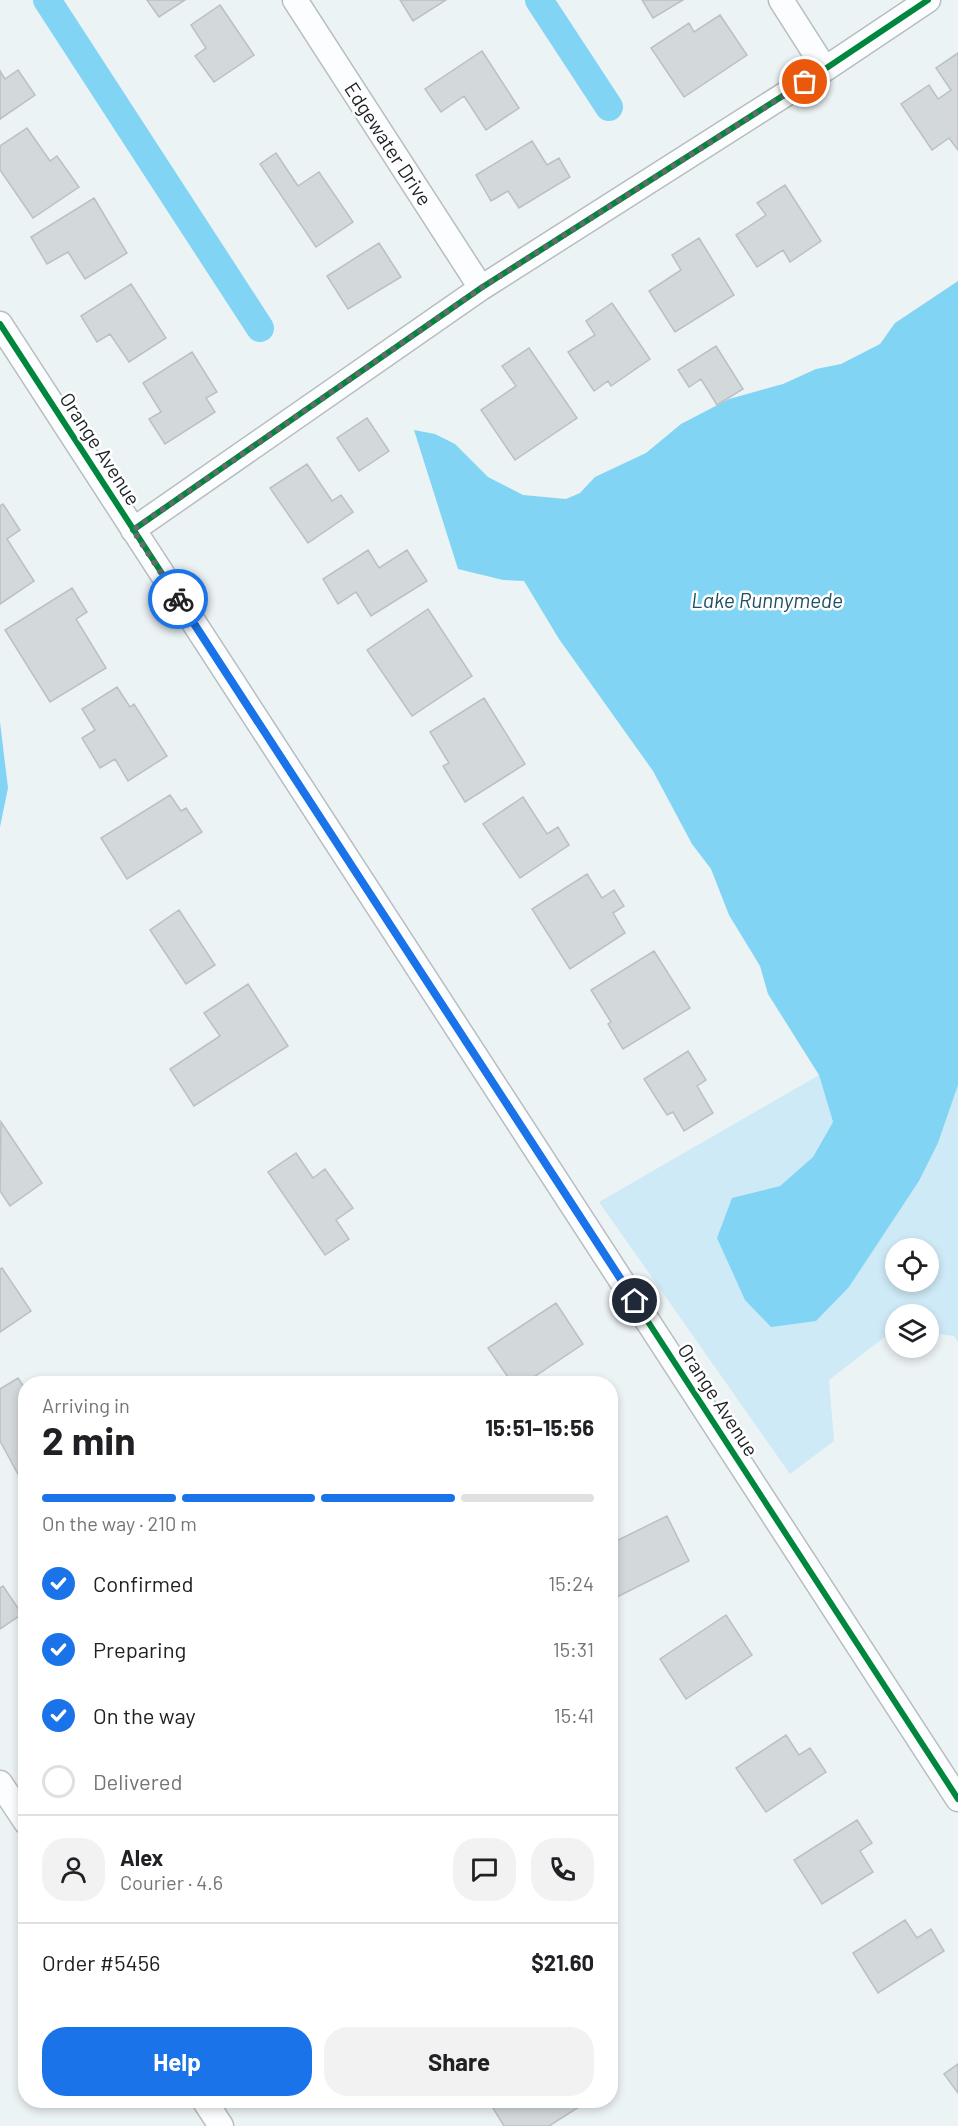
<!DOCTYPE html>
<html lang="en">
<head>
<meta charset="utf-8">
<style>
  :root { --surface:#fff; --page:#f2f2f2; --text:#202124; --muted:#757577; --line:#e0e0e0; --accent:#1a73e8 }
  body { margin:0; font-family:Barlow,sans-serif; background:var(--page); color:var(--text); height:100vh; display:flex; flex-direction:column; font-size:22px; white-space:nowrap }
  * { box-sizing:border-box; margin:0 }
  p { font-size:20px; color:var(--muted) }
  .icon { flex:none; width:33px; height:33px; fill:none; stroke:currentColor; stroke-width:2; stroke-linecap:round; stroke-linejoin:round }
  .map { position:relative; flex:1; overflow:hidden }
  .sheet { position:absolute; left:18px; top:1376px; width:600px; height:732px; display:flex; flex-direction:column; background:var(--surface); border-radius:24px; box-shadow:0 3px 9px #0003 }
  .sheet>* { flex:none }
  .tools { position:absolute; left:885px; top:1238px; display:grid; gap:12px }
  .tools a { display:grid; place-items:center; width:54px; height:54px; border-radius:50%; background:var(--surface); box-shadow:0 3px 9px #0003; font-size:30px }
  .pin { position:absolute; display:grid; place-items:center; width:51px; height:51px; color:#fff; margin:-26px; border:3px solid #fff; border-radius:50%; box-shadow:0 2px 6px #0007 }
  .courier { position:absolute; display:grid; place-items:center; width:60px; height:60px; margin:-30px; border:4px solid #1a73e8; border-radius:50%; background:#fff; color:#222; box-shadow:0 2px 8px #0007 }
  .head em { font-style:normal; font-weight:700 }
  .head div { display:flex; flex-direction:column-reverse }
  .head { display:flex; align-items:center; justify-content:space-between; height:102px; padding:0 24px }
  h1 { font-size:39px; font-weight:700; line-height:45px }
  .bar { display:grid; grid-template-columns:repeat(4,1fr); gap:9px 6px; align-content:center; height:72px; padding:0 24px }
  .bar i { height:8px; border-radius:4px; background:var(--line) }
  .bar .active { background:var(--accent) }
  .bar p { grid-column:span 4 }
  .line { display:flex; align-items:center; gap:15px; padding:0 24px; border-top:2px solid var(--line) }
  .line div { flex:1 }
  .round { display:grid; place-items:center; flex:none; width:63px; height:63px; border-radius:24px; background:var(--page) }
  ol { padding:0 24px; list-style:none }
  li { display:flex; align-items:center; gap:18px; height:66px }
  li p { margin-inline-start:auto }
  li .icon { padding:6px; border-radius:50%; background:var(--accent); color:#fff; stroke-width:4 }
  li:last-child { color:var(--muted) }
  li i { width:33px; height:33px; border:3px solid var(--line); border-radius:50% }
  .button { display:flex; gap:12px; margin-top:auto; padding:12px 24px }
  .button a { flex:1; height:69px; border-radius:24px; background:var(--accent); color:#fff; font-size:24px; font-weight:700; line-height:69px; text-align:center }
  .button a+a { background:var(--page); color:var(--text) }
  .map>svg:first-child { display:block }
  .green { fill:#ceeaf6; fill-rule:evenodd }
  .water { fill:#81d4f4 }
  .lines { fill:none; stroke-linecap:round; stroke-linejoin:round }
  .canal { stroke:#81d4f4; stroke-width:28 }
  .building { fill:#d3d8da; stroke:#bbc0c2; stroke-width:1.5 }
  .minor-casing { stroke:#b8bdbf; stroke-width:27 }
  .minor { stroke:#fcfdfe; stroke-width:24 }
  .cycleway-casing { stroke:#fff; stroke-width:10 }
  .cycleway { stroke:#00873e; stroke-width:6 }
  .done { stroke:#656a6c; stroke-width:6; stroke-dasharray:0 10.8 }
  .route { stroke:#1a73e8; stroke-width:8 }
  .labels { text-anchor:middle; stroke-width:5; stroke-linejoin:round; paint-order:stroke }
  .street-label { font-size:20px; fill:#1d2123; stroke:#fff }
  .water-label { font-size:21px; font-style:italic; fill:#1f4f62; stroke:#fff }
</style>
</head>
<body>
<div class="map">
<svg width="958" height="2126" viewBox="0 0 958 2126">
  <rect width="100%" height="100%" fill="#ecf3f5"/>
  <!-- green -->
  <path class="green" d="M819,1075L833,1122L813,1157L780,1186L732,1198L849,1287L919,1181L938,1143L958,1085V1342L954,1336L929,1333L928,1314H896L895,1329L829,1380L834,1441L790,1474L599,1202ZM896,1248H928V1281H896Z"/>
  <!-- water -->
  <path class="water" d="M958,281V1085L938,1143L919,1181L849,1287L816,1321L771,1327L745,1300L717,1238L732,1198L780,1186L813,1157L833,1122L819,1075L768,994L760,966L729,915L711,869L692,844L653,771L559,639L524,581L503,580L458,569L414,430L435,434L455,444L488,477L523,495L566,499L580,493L595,477L646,453L681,424L729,399L783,384L816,369L841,364L880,344L895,323Z
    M0,722L8,788L0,827Z"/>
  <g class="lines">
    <!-- canal -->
    <path class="canal" d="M47,0L260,328
      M539,0L609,107"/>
  </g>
  <!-- building -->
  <path class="building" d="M147,0H185L159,17Z
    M400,0H446L413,21Z
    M642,0H683L653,18Z
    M220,5L254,55L214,82L195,56L206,48L191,25Z
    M720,15L747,55L684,97L651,48L689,23L694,32Z
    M482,51L519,108L486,130L464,96L441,112L425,89Z
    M958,53V150L949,138L932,150L901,104L929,85L938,99L951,90L936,68Z
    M18,70L35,95L0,119V71L5,79Z
    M27,128L50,161L57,156L79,187L33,218L0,170V146Z
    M532,141L547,165L559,158L570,177L519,208L508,191L491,201L476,175Z
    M276,153L298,186L319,172L353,222L316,247L260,164Z
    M785,185L821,241L790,262L783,250L757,267L736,235L766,215L757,203Z
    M94,198L127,253L85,279L68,252L47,264L31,237Z
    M699,238L734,295L675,332L649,291L681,270L672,255Z
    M379,243L401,277L348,309L327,276Z
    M131,284L166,338L129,362L110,334L97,342L81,316Z
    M612,303L650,359L611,386L608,381L594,391L568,352L595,335L586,321Z
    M716,346L743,389L717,405L701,379L689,387L678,370Z
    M529,348L577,418L515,460L481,410L516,386L502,366Z
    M192,352L217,392L206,398L215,412L165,444L149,419L161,412L143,383Z
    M367,418L389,451L359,471L337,438Z
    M307,464L332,501L341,495L353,512L308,543L270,488Z
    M3,504L20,530L7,539L34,581L0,604V506Z
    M368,550L379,568L407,550L427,581L371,616L356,592L338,604L323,579Z
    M72,588L87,612L76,619L106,668L50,702L5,630Z
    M428,609L472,676L412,716L367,650Z
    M117,687L130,707L134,704L167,756L128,781L115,759L100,768L82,738L95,730L82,709Z
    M484,698L525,764L465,802L443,766L449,763L430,732Z
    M170,795L181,811L186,808L202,832L127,879L101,838Z
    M523,797L547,834L558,827L569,845L520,878L483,824Z
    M587,874L602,898L614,890L624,906L613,913L625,933L570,969L532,909Z
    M179,910L215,965L186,984L150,930Z
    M654,951L690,1008L623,1049L608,1024L611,1022L591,990Z
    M248,984L288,1046L194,1106L170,1069L220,1036L204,1013Z
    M688,1051L706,1080L697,1086L713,1113L684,1131L673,1112L667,1115L644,1079Z
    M1,1122L42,1183L10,1206L0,1191Z
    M296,1153L313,1178L325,1169L353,1208L336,1220L349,1239L325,1255L268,1172Z
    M2,1268L31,1311L0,1332V1269Z
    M556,1303L583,1344L525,1383H512L488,1348Z
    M18,1378L26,1390V1403L23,1404L26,1408V1472L19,1476L0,1441V1389Z
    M667,1516L689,1561L617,1597L610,1584V1544Z
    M3,1586L22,1614L0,1629V1588Z
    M726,1615L752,1655L686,1699L660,1659Z
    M786,1735L799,1755L810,1748L826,1772L766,1812L736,1768Z
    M857,1820L872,1843L860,1851L873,1872L822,1904L794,1860Z
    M905,1920L917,1938L931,1929L944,1951L878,1993L853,1953Z
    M958,2064V2093L944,2074Z
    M488,2100H590L549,2126H504Z"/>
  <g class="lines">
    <!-- minor casing -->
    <g class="minor-casing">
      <path id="minor" d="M295,0L481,288
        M781,0L825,69
        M0,324L958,1799
        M133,530L481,288L825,69L928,0
        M0,1783L26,1822
        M204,2100L221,2126"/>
    </g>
    <!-- minor -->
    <use href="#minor" class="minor"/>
    <!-- cycleway casing -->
    <g class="cycleway-casing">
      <path id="cycleway" d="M0,324L958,1799
        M133,530L481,288L825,69L928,0"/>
    </g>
    <!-- cycleway -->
    <use href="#cycleway" class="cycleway"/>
  </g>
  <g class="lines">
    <!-- done -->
    <path class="done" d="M178,599L133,530L481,288L805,82"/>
    <!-- route -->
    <path class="route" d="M178,599L635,1301"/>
  </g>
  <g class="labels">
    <!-- street labels -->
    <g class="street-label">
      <text transform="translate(388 144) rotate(57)" y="7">Edgewater Drive</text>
      <text transform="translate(100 449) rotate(57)" y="7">Orange Avenue</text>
      <text transform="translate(718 1400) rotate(57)" y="7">Orange Avenue</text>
    </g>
    <!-- water labels -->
    <g class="water-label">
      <text x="767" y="608">Lake Runnymede</text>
    </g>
  </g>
</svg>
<div class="tools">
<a><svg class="icon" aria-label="locate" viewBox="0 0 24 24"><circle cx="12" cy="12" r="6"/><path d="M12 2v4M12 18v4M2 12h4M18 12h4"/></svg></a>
<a><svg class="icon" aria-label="layers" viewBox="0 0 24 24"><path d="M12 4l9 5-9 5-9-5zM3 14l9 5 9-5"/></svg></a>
</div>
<div class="pin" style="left:805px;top:82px;background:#ea580c"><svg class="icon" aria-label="bag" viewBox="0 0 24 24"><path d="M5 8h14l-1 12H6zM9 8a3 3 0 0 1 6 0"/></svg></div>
<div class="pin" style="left:635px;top:1301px;background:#1f2937"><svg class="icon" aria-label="home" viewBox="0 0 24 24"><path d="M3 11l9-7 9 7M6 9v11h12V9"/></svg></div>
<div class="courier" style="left:178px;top:599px"><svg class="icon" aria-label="bike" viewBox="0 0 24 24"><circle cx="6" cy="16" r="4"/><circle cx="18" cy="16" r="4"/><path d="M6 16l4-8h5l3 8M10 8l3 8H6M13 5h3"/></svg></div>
<section class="sheet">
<div class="head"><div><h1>2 min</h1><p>Arriving in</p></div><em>15:51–15:56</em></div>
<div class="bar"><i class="active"></i><i class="active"></i><i class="active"></i><i></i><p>On the way · 210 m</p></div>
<ol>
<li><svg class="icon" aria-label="check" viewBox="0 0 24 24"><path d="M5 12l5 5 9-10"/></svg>Confirmed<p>15:24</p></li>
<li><svg class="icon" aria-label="check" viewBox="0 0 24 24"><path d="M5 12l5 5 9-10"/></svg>Preparing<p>15:31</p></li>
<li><svg class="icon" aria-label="check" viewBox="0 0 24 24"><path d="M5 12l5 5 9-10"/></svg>On the way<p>15:41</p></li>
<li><i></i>Delivered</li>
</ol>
<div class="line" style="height:108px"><a class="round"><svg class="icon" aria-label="person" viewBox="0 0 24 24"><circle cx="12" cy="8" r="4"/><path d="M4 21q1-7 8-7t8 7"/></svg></a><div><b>Alex</b><p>Courier · 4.6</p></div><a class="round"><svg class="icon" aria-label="chat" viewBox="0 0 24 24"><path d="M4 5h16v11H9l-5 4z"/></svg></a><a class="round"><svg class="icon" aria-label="phone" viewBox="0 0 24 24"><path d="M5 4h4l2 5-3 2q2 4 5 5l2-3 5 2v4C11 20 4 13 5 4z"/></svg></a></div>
<div class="line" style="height:78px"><div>Order #5456</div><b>$21.60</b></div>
<div class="button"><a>Help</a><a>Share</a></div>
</section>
</div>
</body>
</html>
